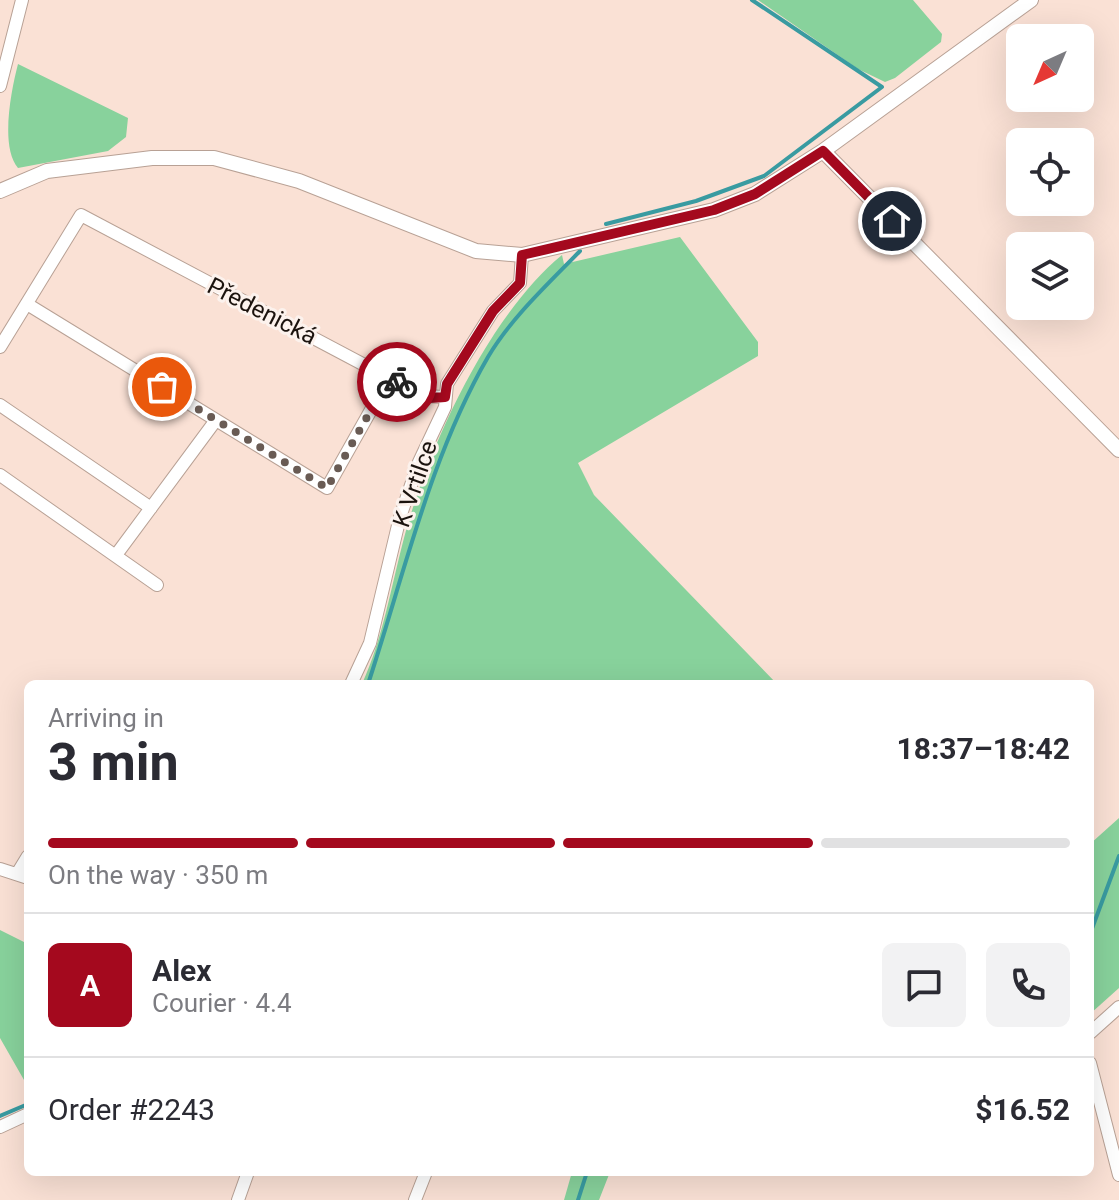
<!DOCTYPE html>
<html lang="en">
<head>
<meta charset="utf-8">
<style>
  :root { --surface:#fff; --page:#f2f2f3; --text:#2b2b33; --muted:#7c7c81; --line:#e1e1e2; --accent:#a4091e }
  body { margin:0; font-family:Roboto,sans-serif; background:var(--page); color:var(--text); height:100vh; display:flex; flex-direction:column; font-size:30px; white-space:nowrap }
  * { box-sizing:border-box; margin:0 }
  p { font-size:26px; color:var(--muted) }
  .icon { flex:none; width:44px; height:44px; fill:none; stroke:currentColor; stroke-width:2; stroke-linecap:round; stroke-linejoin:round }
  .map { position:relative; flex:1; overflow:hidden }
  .panel { position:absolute; left:24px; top:680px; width:1070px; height:496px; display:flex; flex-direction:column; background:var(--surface); border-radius:12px; box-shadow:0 8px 32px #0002 }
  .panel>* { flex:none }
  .needle { width:52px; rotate:224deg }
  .tools { position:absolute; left:1006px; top:24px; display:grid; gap:16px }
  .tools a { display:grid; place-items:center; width:88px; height:88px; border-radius:12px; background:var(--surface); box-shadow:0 8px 32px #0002; font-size:40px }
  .pin { position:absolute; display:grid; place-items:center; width:68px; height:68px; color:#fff; margin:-34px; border:4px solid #fff; border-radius:50%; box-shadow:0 2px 8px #0007 }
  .courier { position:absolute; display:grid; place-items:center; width:80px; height:80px; margin:-40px; border:6px solid #a4091e; border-radius:50%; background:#fff; color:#222; box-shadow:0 2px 10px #0007 }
  .headline em { font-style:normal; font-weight:700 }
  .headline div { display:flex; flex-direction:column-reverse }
  .headline { display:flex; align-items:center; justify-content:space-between; height:136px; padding:0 24px }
  h1 { font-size:52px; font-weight:700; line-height:60px }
  .bar { display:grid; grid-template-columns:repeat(4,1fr); gap:12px 8px; align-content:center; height:96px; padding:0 24px }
  .bar i { height:10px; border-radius:6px; background:var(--line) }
  .bar .on { background:var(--accent) }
  .bar p { grid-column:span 4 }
  .line { display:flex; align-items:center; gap:20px; padding:0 24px; border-top:2px solid var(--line) }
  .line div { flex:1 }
  .round { display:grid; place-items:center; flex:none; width:84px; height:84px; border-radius:12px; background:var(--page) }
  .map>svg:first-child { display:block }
  .green { fill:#88d29c }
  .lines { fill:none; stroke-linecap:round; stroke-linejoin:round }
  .stream { stroke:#399ba1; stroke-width:4 }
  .minor-casing { stroke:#b8a195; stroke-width:14 }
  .tertiary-casing { stroke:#b8a195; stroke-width:16 }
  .minor { stroke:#fff; stroke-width:12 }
  .tertiary { stroke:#fff; stroke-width:14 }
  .done { stroke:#695b54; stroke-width:8; stroke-dasharray:0 14.4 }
  .route { stroke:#a4091e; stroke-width:10 }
  .labels { text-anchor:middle; stroke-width:6; stroke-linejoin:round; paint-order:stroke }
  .street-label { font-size:24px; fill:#1b130e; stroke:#fcf2ed }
</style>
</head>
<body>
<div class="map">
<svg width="1119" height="1200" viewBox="0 0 1119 1200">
  <rect width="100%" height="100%" fill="#fae1d5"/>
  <!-- green -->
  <path class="green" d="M758,0H913L942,34L941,42L895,78L885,82L858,69Z
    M18,64L128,118L126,137L108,151L18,168C0,147 11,91 18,64Z
    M680,237L758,342V356L578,463L594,495L777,684H362C383,638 391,587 404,538C428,447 488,316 562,255L564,264Z
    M1119,818V988L1090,1014V844Z
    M0,930L28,944V1087L0,1038Z
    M572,1172H610L599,1200H564Z"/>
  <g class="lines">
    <!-- stream -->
    <path class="stream" d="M606,224L696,201L764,176L882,87L752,0
      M368,684C404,575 430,457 488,357C511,318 548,284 580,251
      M1090,934L1119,856
      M0,1116L28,1104
      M578,1200L587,1172"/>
    <!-- minor casing -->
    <g class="minor-casing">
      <path id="minor" d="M0,86L22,0
        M27,304L327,488L389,378
        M0,347L81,215L423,396L445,397
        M0,405L151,508
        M0,475L157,585
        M116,555L216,420
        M351,684L370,643L400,517L419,462L445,407L447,384L493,311L520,283L522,255
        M0,869L28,878
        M17,874L28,856
        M1090,1033L1119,1007
        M1090,1063L1119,1175
        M0,1127L28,1114
        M238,1200L248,1172
        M415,1200L426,1172"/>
    </g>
    <!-- tertiary casing -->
    <g class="tertiary-casing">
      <path id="tertiary" d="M823,151L1119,450
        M0,191L47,171L152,158H214L299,181L476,251L522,255L714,210L755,194L823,151L1031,0"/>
    </g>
    <!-- minor -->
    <use href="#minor" class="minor"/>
    <!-- tertiary -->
    <use href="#tertiary" class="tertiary"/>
  </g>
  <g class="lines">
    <!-- done -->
    <path class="done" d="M162,387L327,488L389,378L397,382"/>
    <!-- route -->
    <path class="route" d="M397,382L429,398L445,397L447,384L493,311L520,283L522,255L714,210L755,194L823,151L892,221"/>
  </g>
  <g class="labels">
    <!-- street labels -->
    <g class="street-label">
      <text transform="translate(262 311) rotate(27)" y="8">Předenická</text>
      <text transform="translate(415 484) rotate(-71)" y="8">K Vrtilce</text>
    </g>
  </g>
</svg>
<div class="tools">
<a><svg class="needle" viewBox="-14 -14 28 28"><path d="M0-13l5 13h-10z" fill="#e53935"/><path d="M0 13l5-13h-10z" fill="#7c7c81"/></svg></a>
<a><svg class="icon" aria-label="locate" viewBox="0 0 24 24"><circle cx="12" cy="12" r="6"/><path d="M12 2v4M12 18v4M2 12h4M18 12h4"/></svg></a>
<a><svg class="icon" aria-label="layers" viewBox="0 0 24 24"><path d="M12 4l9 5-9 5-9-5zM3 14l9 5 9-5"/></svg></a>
</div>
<div class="pin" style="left:162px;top:387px;background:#ea580c"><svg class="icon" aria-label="bag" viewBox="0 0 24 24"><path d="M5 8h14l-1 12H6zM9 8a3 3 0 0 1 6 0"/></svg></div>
<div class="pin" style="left:892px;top:221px;background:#1f2937"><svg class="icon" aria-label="home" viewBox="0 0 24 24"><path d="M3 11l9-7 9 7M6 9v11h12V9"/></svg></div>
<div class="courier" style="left:397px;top:382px"><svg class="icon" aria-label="bike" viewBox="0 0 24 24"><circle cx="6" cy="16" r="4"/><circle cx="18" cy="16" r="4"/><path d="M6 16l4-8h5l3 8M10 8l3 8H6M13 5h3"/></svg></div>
<section class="panel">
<div class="headline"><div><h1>3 min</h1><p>Arriving in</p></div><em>18:37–18:42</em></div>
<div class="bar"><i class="on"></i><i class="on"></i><i class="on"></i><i></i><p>On the way · 350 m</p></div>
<div class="line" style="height:144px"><b class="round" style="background:var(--accent);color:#fff">A</b><div><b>Alex</b><p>Courier · 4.4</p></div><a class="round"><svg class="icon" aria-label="chat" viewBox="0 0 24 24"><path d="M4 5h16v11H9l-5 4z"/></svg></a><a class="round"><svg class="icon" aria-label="phone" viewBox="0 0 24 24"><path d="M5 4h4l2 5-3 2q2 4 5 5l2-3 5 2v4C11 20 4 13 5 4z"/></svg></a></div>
<div class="line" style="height:104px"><div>Order #2243</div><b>$16.52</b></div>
</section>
</div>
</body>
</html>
